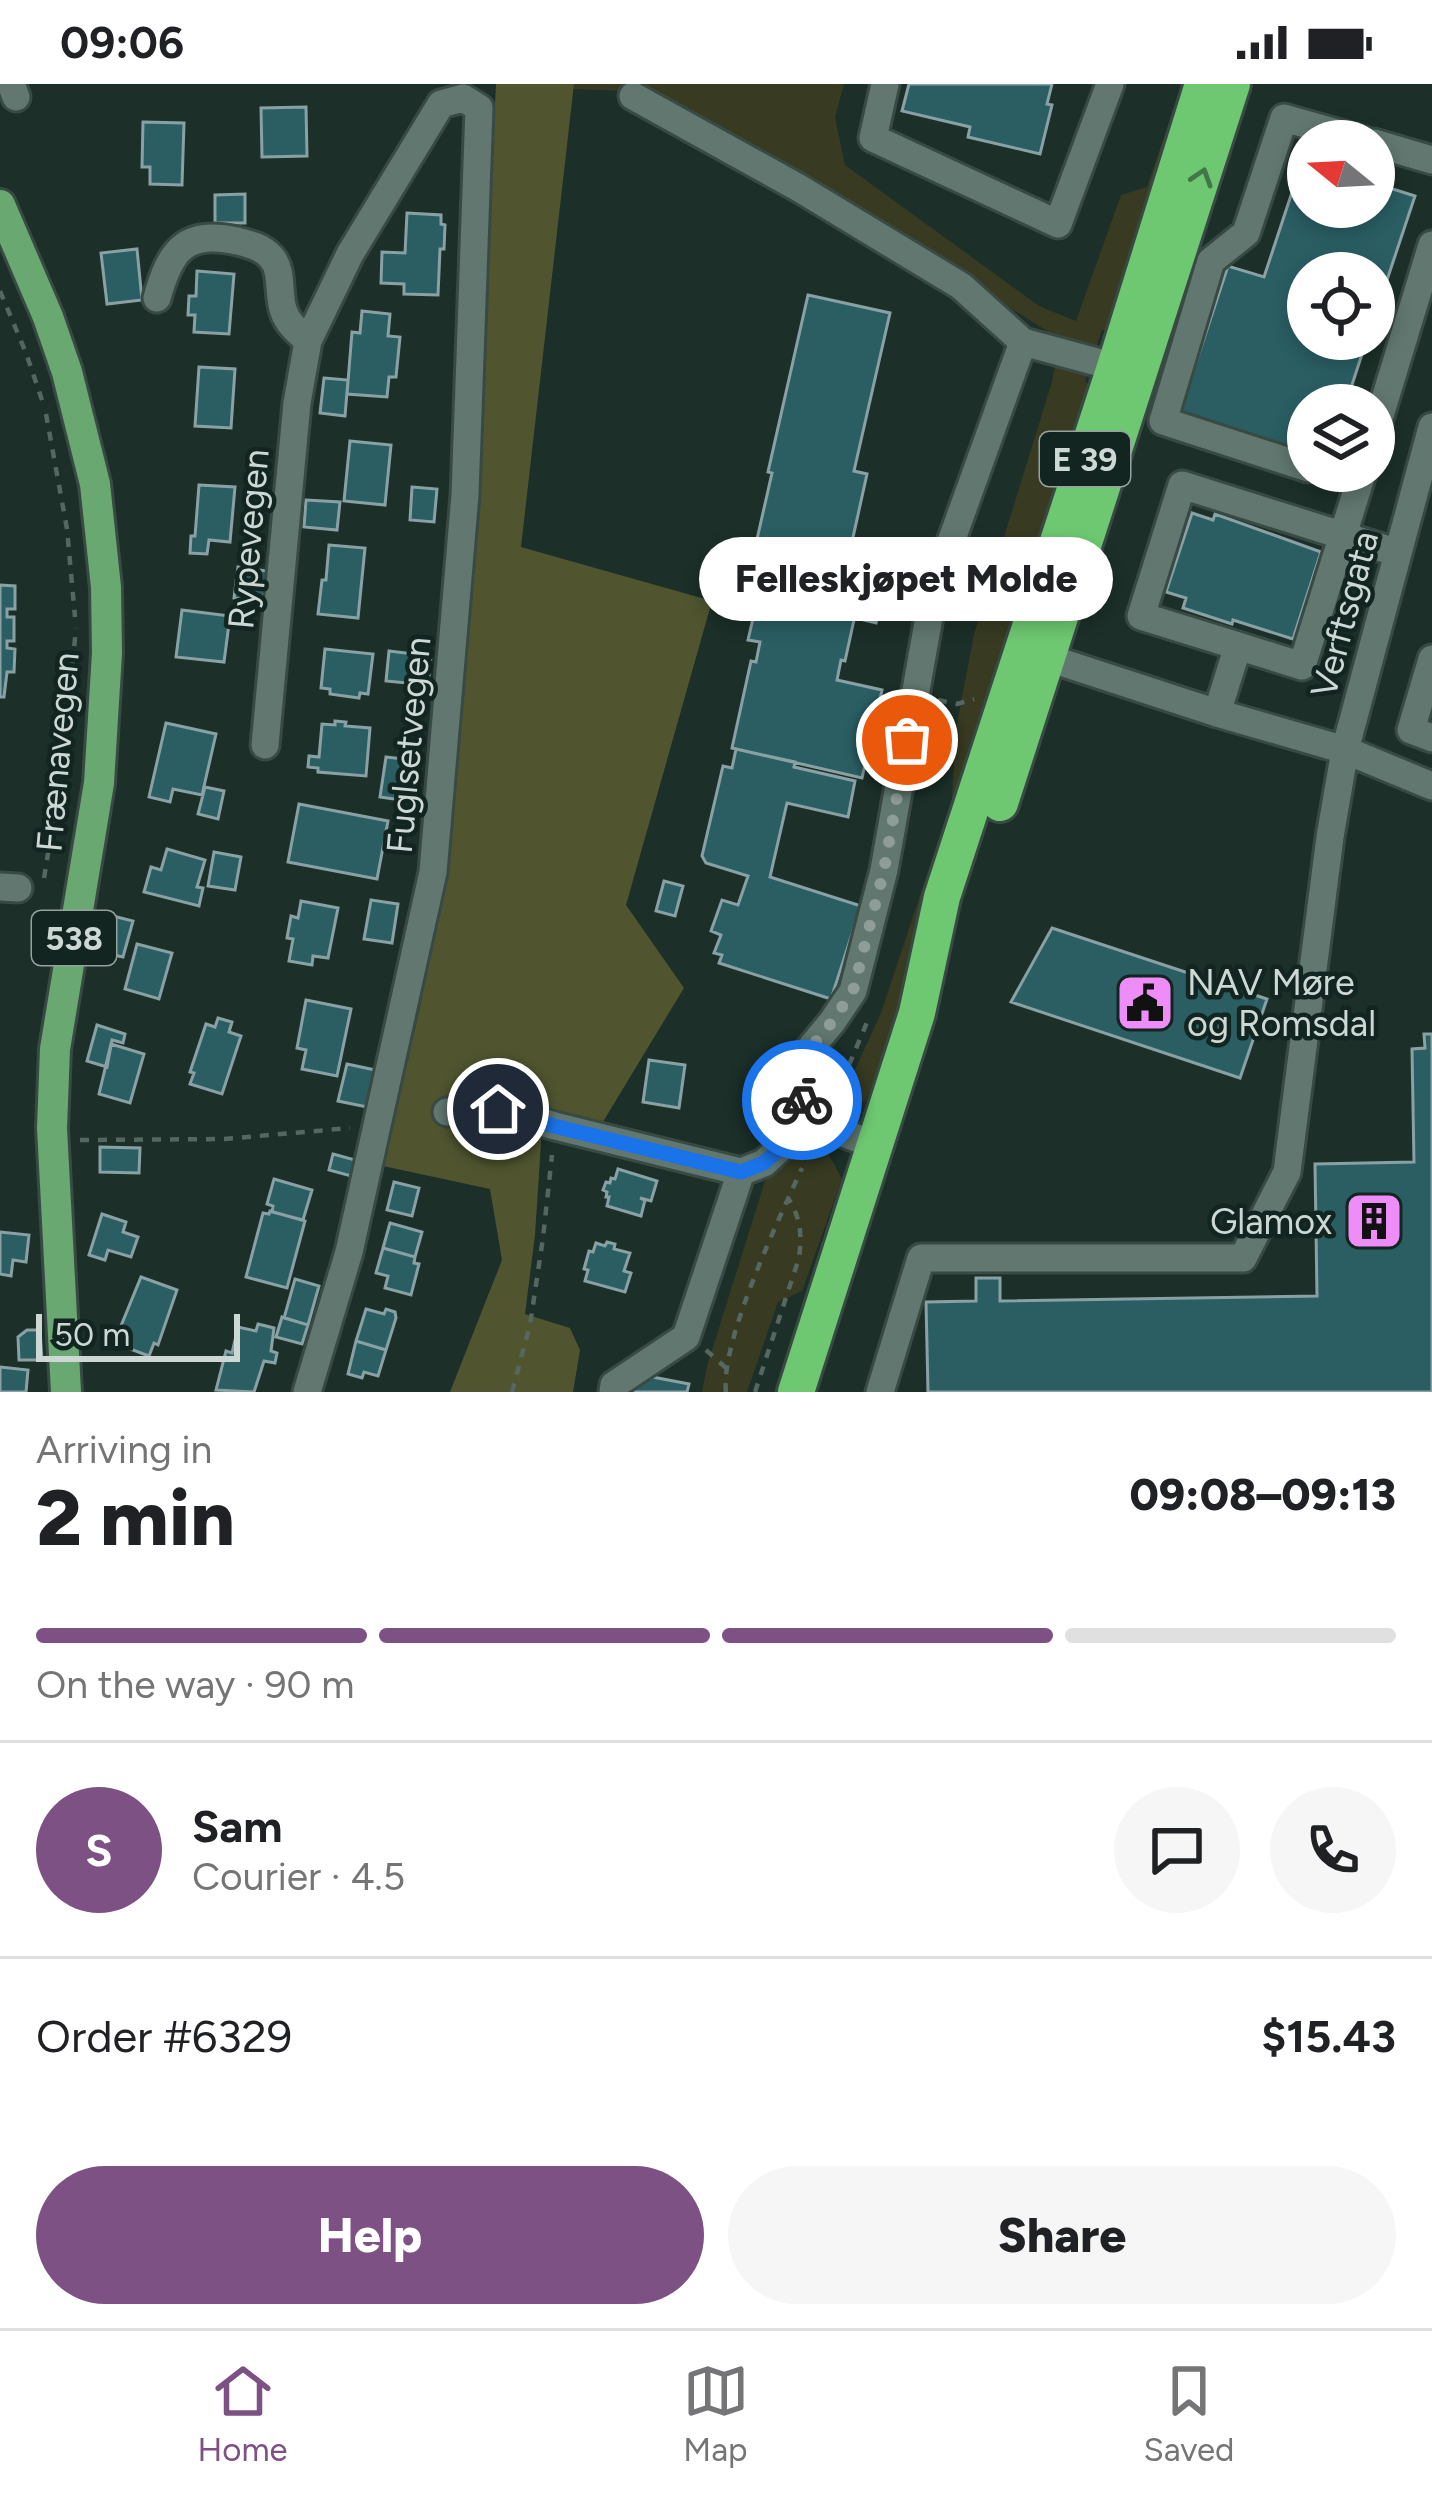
<!DOCTYPE html>
<html lang="en">
<head>
<meta charset="utf-8">
<style>
  :root { --surface:#fff; --page:#f6f6f6; --text:#202124; --muted:#757577; --line:#e0e0e0; --accent:#7d5183 }
  body { margin:0; font-family:Figtree,sans-serif; background:var(--page); color:var(--text); height:100vh; display:flex; flex-direction:column; font-size:45px; white-space:nowrap }
  * { box-sizing:border-box; margin:0 }
  p { font-size:39px; color:var(--muted) }
  .icon { flex:none; width:66px; height:66px; fill:none; stroke:currentColor; stroke-width:2; stroke-linecap:round; stroke-linejoin:round }
  .map { position:relative; height:1308px; overflow:hidden }
  .side { display:flex; flex-direction:column; background:var(--surface); flex:1 }
  .side>* { flex:none }
  .needle { width:78px; rotate:288deg }
  .fabs { position:absolute; left:1287px; top:36px; display:grid; gap:24px }
  .fabs a { display:grid; place-items:center; width:108px; height:108px; border-radius:50%; background:var(--surface); box-shadow:0 6px 18px #0003; font-size:60px }
  .scale { position:absolute; left:36px; bottom:30px; width:204px; box-sizing:border-box; padding-left:12px; border:6px solid #cdd8d4; border-top:0; font-size:33px; line-height:42px; white-space:nowrap; color:#cdd8d4; -webkit-text-stroke:9px #122520; paint-order:stroke }
  .pin { position:absolute; display:grid; place-items:center; width:102px; height:102px; color:#fff; margin:-51px; border:6px solid #fff; border-radius:50%; box-shadow:0 3px 12px #0007 }
  .courier { position:absolute; display:grid; place-items:center; width:120px; height:120px; margin:-60px; border:9px solid #1a73e8; border-radius:50%; background:#fff; color:#222; box-shadow:0 3px 15px #0007 }
  .bubble { position:absolute; height:84px; border-radius:42px; background:var(--surface); box-shadow:0 6px 18px #0003; font-size:39px; font-weight:800; line-height:84px; text-align:center }
  .head em { font-style:normal; font-weight:800 }
  .head div { display:flex; flex-direction:column-reverse }
  .head { display:flex; align-items:center; justify-content:space-between; height:204px; padding:0 36px }
  h1 { font-size:78px; font-weight:800; line-height:90px }
  .bar { display:grid; grid-template-columns:repeat(4,1fr); gap:18px 12px; align-content:center; height:144px; padding:0 36px }
  .bar i { height:15px; border-radius:9px; background:var(--line) }
  .bar .selected { background:var(--accent) }
  .bar p { grid-column:span 4 }
  .line { display:flex; align-items:center; gap:30px; padding:0 36px; border-top:3px solid var(--line) }
  .line div { flex:1 }
  .round { display:grid; place-items:center; flex:none; width:126px; height:126px; border-radius:63px; background:var(--page) }
  .primary-button { display:flex; gap:24px; margin-top:auto; padding:24px 36px }
  .primary-button a { flex:1; height:138px; border-radius:72px; background:var(--accent); color:#fff; font-size:48px; font-weight:800; line-height:138px; text-align:center }
  .primary-button a+a { background:var(--page); color:var(--text) }
  .status { display:flex; justify-content:space-between; align-items:center; height:84px; padding:0 60px; background:var(--surface); direction:ltr }
  .status svg { height:33px; fill:currentColor }
  .tab-bar { display:flex; justify-content:space-around; align-items:center; height:168px; border-top:3px solid var(--line); background:var(--surface); font-size:33px; color:var(--muted) }
  .tab-bar a { display:grid; justify-items:center; gap:6px }
  .tab-bar .selected { color:var(--accent) }
  .map>svg:first-child { display:block }
  .green { fill:#383b22 }
  .forest { fill:#505530 }
  .building { fill:#2a5e63; stroke:#89a1a4; stroke-width:3 }
  .lines { fill:none; stroke-linecap:round; stroke-linejoin:round }
  .minor-casing { stroke:#394944; stroke-width:33 }
  .major-casing { stroke:#394944; stroke-width:36 }
  .highway-casing { stroke:#394944; stroke-width:42 }
  .path { stroke:#566761; stroke-width:4.5; stroke-dasharray:9 9; stroke-linecap:butt }
  .minor { stroke:#617770; stroke-width:27 }
  .major { stroke:#69a871; stroke-width:30 }
  .highway { stroke:#6ec871; stroke-width:36 }
  .oneway { stroke:#407648 }
  .done { stroke:#8f9d98; stroke-width:12; stroke-dasharray:0 21.6 }
  .route { stroke:#1a73e8; stroke-width:15 }
  .labels { text-anchor:middle; stroke-width:9; stroke-linejoin:round; paint-order:stroke }
  .shield { fill:#122520; stroke:#95a29e; stroke-width:3 }
  .shield-label { font-size:33px; font-weight:bold; fill:#cdd8d4 }
  .street-label { font-size:36px; fill:#cdd8d4; stroke:#122520 }
  .poi-label { font-size:36px; fill:#cdd8d4; stroke:#122520; text-anchor:start }
</style>
</head>
<body>
<div class="status"><b>09:06</b><svg viewBox="0 0 49 12"><path d="M0 12V9h3v3zM5 12V6h3v6zM10 12V3h3v9zM15 12V0h3v12zM26 1h20v11H26zM47 4h2v5h-2z"/></svg></div>
<div class="map">
<svg width="1432" height="1308" viewBox="0 0 1432 1308">
  <rect width="100%" height="100%" fill="#1c2f29"/>
  <!-- green -->
  <path class="green" d="M574,0H844L835,33L845,81L1039,222L1076,237L1121,111L1147,103L1182,0H1192L1114,246H1102L1085,298L1095,303L885,966L866,1018L842,1014L881,929L952,715L956,645L974,550L1051,301L1061,256L817,101L649,8L573,5Z
    M794,1064L826,1065L842,1095L802,1207L778,1218L747,1308H702L707,1282L765,1097Z"/>
  <!-- forest -->
  <path class="forest" d="M496,0H574L521,463L712,517L626,821L684,904L601,1041L543,1029L535,1151L525,1230L570,1244L580,1266L573,1308H450L502,1176L490,1105L383,1082L420,923L445,790L476,411Z"/>
  <!-- building -->
  <path class="building" d="M909,0H1052L1047,20L1052,21L1040,70L968,53L970,43L902,27Z
    M306,23L307,72L262,73L261,24Z
    M143,38L184,39L182,101L150,100V83H142Z
    M1303,75L1308,77V123H1374V99L1415,112L1374,235V189H1308V255H1367L1347,316L1355,321H1308V376L1178,333L1228,182L1264,193Z
    M245,110V139H215V111Z
    M407,129L441,131V140L445,141L444,165H440L438,211L404,210V200L381,199L382,168L405,169Z
    M137,165L142,216L107,220L101,169Z
    M197,187L234,190L229,250L194,248L195,231H188L189,212H196Z
    M808,211L890,229L854,387L867,390L846,485L864,490L845,577L841,576L837,596L882,606L862,694L732,664L751,577L756,578L760,558L748,556L767,475L774,477L777,469L755,464L772,389L768,388Z
    M362,227L390,230L388,252L400,253L396,293H389L387,313L347,310L352,248L360,249Z
    M199,283L235,285L231,344L195,342Z
    M324,294L348,296L345,332L320,329Z
    M350,357L391,361L385,421L344,417Z
    M199,401L235,403L230,458L209,456L207,470L190,469L191,452H195Z
    M412,403L437,405L434,438L410,436Z
    M306,416L340,418L337,446L304,443Z
    M1192,429L1213,436L1215,430L1321,468L1293,555L1233,536L1232,540L1183,524L1186,514L1166,508Z
    M329,461L365,464L358,534L318,530L322,496H326Z
    M238,483L267,487L263,518L234,514Z
    M864,490L886,494L876,539L855,534Z
    M0,501L15,502V525H7V533H14V557H7V564L15,565L14,588H7L4,613H0Z
    M182,526L230,532L224,578L176,573Z
    M325,565L373,570L368,610L360,609L359,614L330,610V605L321,604Z
    M389,567L431,572L428,601L386,597Z
    M335,637L346,638L345,642L370,644L366,692L318,688V684L308,683L309,672L319,673L322,640L335,641Z
    M166,639L216,650L202,711L173,705L170,718L149,713Z
    M736,665L795,678L794,683L855,697L848,733L787,719L770,793L861,822L831,915L719,879L722,871L714,869L721,851L711,847L722,816L738,821L748,792L706,779L702,772L723,682L732,684Z
    M386,673L413,676L408,717L380,713Z
    M205,703L224,707L218,735L198,730Z
    M299,720L388,737L377,795L288,778Z
    M167,765L205,776L197,803L203,804L199,822L144,808L151,783L161,786Z
    M214,768L241,773L235,806L208,802Z
    M664,797L683,802L675,832L656,827Z
    M371,816L398,820L392,859L364,855Z
    M301,817L338,824L328,874L313,872L312,881L289,877L293,855L287,854L291,832L298,834Z
    M113,832L133,837L123,873L104,869Z
    M1052,844L1267,915L1240,994L1011,918Z
    M137,860L172,869L159,915L125,905Z
    M306,916L351,925L337,992L302,985L306,966L297,964Z
    M218,934L232,938L229,948L241,952L222,1010L190,1000L194,989L190,988L206,940L215,943Z
    M97,941L125,950L123,959L112,956L107,983L87,977Z
    M1424,950H1432V1308H928L926,1218L976,1217V1194H1000V1217L1317,1212L1315,1080L1414,1078L1412,965L1425,964Z
    M111,960L144,970L130,1019L99,1010Z
    M649,976L685,981L679,1024L643,1018Z
    M347,980L375,986L367,1023L338,1017Z
    M100,1063L140,1064L139,1089L100,1088Z
    M333,1070L355,1076L351,1092L329,1086Z
    M618,1085L657,1097L651,1117L640,1114L645,1116L641,1132L607,1122L609,1113H606L607,1108L603,1106L606,1098L610,1099L611,1094L615,1095Z
    M274,1095L312,1106L303,1136L272,1128L273,1122L267,1120Z
    M394,1098L419,1104L412,1132L387,1126Z
    M270,1127L305,1137L287,1204L246,1193L263,1129L269,1130Z
    M102,1130L126,1138L123,1148L138,1153L131,1173L108,1166L105,1176L89,1171Z
    M390,1139L422,1148L415,1173L383,1164Z
    M0,1148L29,1151L26,1178L13,1176L11,1192L0,1190Z
    M607,1158L615,1160L614,1165L630,1169L624,1187L631,1189L625,1208L585,1197L588,1186L584,1185L589,1167L593,1168L596,1159L605,1162Z
    M383,1164L415,1173L414,1179L419,1180L411,1211L385,1204L388,1192L376,1189Z
    M141,1193L177,1206L158,1261L154,1259L149,1272L114,1259Z
    M295,1195L319,1202L308,1241L284,1234Z
    M366,1225L384,1230L386,1225L395,1228L396,1234L386,1266L356,1257Z
    M282,1233L308,1241L302,1260L276,1253Z
    M258,1240L274,1244L271,1267L277,1269L275,1279L264,1277L254,1308L216,1306L226,1267L232,1269L238,1243L256,1247Z
    M27,1246H40L42,1276H19L18,1253Z
    M356,1257L386,1266L378,1292L364,1288L362,1294L348,1290Z
    M0,1283L28,1286L26,1308H0Z
    M637,1290L689,1300L687,1308H634Z"/>
  <g class="lines">
    <!-- minor casing -->
    <g class="minor-casing">
      <path id="minor" d="M11,0L16,13
        M885,0L873,54L1058,140L1110,0
        M633,12L799,104L961,202L1023,258L1130,287
        M1374,59L1432,76
        M157,214C170,167 185,145 237,157C249,160 262,163 271,173C284,187 277,211 284,228C288,240 299,249 308,257
        M1374,351L1432,161
        M1308,384L1163,337L1211,177L1246,149L1284,34L1365,57
        M1238,562L1302,582L1363,387
        M1033,569L1217,629L1345,666L1432,702
        M1432,575L1411,646L1432,654
        M1217,629L1238,562L1141,532L1182,401L1398,469
        M265,661L297,319L308,257L350,170L441,20L463,14L479,24L465,411L433,788L349,1168L307,1308
        M0,803L18,804
        M447,1028L498,1025L555,1042L741,1088L764,1079L791,1054L822,1041L875,1061
        M822,1041L799,1012L803,973L832,938L853,907L884,786L934,505L1023,258
        M613,1308L614,1301L686,1253L741,1088
        M880,1308L921,1174H1243L1287,1088L1330,753L1345,666L1432,343"/>
    </g>
    <!-- major casing -->
    <g class="major-casing">
      <path id="major" d="M0,121L48,233L67,288L95,400L106,503L107,569L99,699L55,965L52,1044L66,1308"/>
    </g>
    <!-- highway casing -->
    <g class="highway-casing">
      <path id="highway" d="M1000,719L1232,0
        M796,1308L917,929L942,813L1115,283L1203,0"/>
    </g>
    <!-- path -->
    <path class="path" d="M0,207L26,269L43,319
      M46,330L67,445L75,533
      M938,616L957,620L974,615
      M44,794L63,679L76,544
      M835,1014L868,936
      M80,1056L224,1055L350,1044
      M706,1266L726,1284
      M512,1308L530,1241L543,1154L552,1071
      M726,1308C720,1257 780,1133 802,1084
      M755,1308L799,1174C802,1150 801,1135 788,1114"/>
    <!-- minor -->
    <use href="#minor" class="minor"/>
    <!-- major -->
    <use href="#major" class="major"/>
    <!-- highway -->
    <use href="#highway" class="highway"/>
  </g>
  <!-- one-way arrows -->
  <defs><path id="oneway-chevron" d="M-2-3.5L2.5 0L-2 3.5" fill="none" stroke-width="1.6" stroke-linecap="round" stroke-linejoin="round" transform="scale(3)"/></defs>
  <use class="oneway" href="#oneway-chevron" transform="translate(1202 93) rotate(-72)"/>
  <g class="lines">
    <!-- done -->
    <path class="done" d="M802,1016L799,1012L803,973L832,938L853,907L884,786L907,656"/>
    <!-- route -->
    <path class="route" d="M498,1025L554,1042L741,1088L764,1079L791,1054L822,1041L802,1016"/>
  </g>
  <!-- icons -->
  <defs>
    <g id="civic-square" transform="scale(3)"><rect x="-9" y="-9" width="18" height="18" rx="4" fill="#ee8cf8" stroke="#122520"/><path d="M-.6-6.5H3V-4.5H.6V-3L4-1V1h2V6H-6V1h2V-1L-.6-3ZM-1.2 2.5V6h2.4V2.5Z" fill="#111"/></g>
    <g id="building-square" transform="scale(3)"><rect x="-9" y="-9" width="18" height="18" rx="4" fill="#ee8cf8" stroke="#122520"/><path d="M-4-6H4V6H1V3H-1V6H-4ZM-2.5-4.3h1.7v1.8h-1.7ZM.8-4.3h1.7v1.8H.8ZM-2.5-1h1.7V.8h-1.7ZM.8-1h1.7V.8H.8Z" fill="#111"/></g>
  </defs>
  <g fill-rule="evenodd">
    <use href="#civic-square" x="1145" y="919"/>
    <use href="#building-square" x="1374" y="1137"/>
  </g>
  <g class="labels">
    <!-- shield labels -->
    <g class="shield">
      <rect x="1040" y="348" width="90" height="54" rx="9"/>
      <rect x="32" y="827" width="84" height="54" rx="9"/>
    </g>
    <g class="shield-label">
      <text x="1085" y="387">E 39</text>
      <text x="74" y="866">538</text>
    </g>
    <!-- street labels -->
    <g class="street-label">
      <text transform="translate(248 455) rotate(-85)" y="13">Rypevegen</text>
      <text transform="translate(1344 530) rotate(-75)" y="13">Verftsgata</text>
      <text transform="translate(408 661) rotate(-85)" y="13">Fuglsetvegen</text>
      <text transform="translate(57 668) rotate(-85)" y="13">Frænavegen</text>
    </g>
    <!-- poi labels -->
    <g class="poi-label">
      <text x="1187" y="911">NAV Møre<tspan x="1187" dy="41">og Romsdal</tspan></text>
      <text x="1332" y="1150" text-anchor="end">Glamox</text>
    </g>
  </g>
</svg>
<div class="fabs">
<a><svg class="needle" viewBox="-14 -14 28 28"><path d="M0-13l5 13h-10z" fill="#e53935"/><path d="M0 13l5-13h-10z" fill="#757577"/></svg></a>
<a><svg class="icon" aria-label="locate" viewBox="0 0 24 24"><circle cx="12" cy="12" r="6"/><path d="M12 2v4M12 18v4M2 12h4M18 12h4"/></svg></a>
<a><svg class="icon" aria-label="layers" viewBox="0 0 24 24"><path d="M12 4l9 5-9 5-9-5zM3 14l9 5 9-5"/></svg></a>
</div>
<div class="scale">50 m</div>
<div class="pin" style="left:907px;top:656px;background:#ea580c"><svg class="icon" aria-label="bag" viewBox="0 0 24 24"><path d="M5 8h14l-1 12H6zM9 8a3 3 0 0 1 6 0"/></svg></div>
<div class="pin" style="left:498px;top:1025px;background:#1f2937"><svg class="icon" aria-label="home" viewBox="0 0 24 24"><path d="M3 11l9-7 9 7M6 9v11h12V9"/></svg></div>
<div class="courier" style="left:802px;top:1016px"><svg class="icon" aria-label="bike" viewBox="0 0 24 24"><circle cx="6" cy="16" r="4"/><circle cx="18" cy="16" r="4"/><path d="M6 16l4-8h5l3 8M10 8l3 8H6M13 5h3"/></svg></div>
<div class="bubble" style="left:699px;top:453px;width:414px">Felleskjøpet Molde</div>
</div>
<section class="side">
<div class="head"><div><h1>2 min</h1><p>Arriving in</p></div><em>09:08–09:13</em></div>
<div class="bar"><i class="selected"></i><i class="selected"></i><i class="selected"></i><i></i><p>On the way · 90 m</p></div>
<div class="line" style="height:216px"><b class="round" style="background:var(--accent);color:#fff">S</b><div><b>Sam</b><p>Courier · 4.5</p></div><a class="round"><svg class="icon" aria-label="chat" viewBox="0 0 24 24"><path d="M4 5h16v11H9l-5 4z"/></svg></a><a class="round"><svg class="icon" aria-label="phone" viewBox="0 0 24 24"><path d="M5 4h4l2 5-3 2q2 4 5 5l2-3 5 2v4C11 20 4 13 5 4z"/></svg></a></div>
<div class="line" style="height:156px"><div>Order #6329</div><b>$15.43</b></div>
<div class="primary-button"><a>Help</a><a>Share</a></div>
</section>
<nav class="tab-bar">
<a class="selected"><svg class="icon" aria-label="home" viewBox="0 0 24 24"><path d="M3 11l9-7 9 7M6 9v11h12V9"/></svg>Home</a>
<a><svg class="icon" aria-label="map" viewBox="0 0 24 24"><path d="M3 6l6-2 6 2 6-2v14l-6 2-6-2-6 2zM9 4v14M15 6v14"/></svg>Map</a>
<a><svg class="icon" aria-label="saved" viewBox="0 0 24 24"><path d="M7 4h10v16l-5-4-5 4z"/></svg>Saved</a>
</nav>
</body>
</html>
